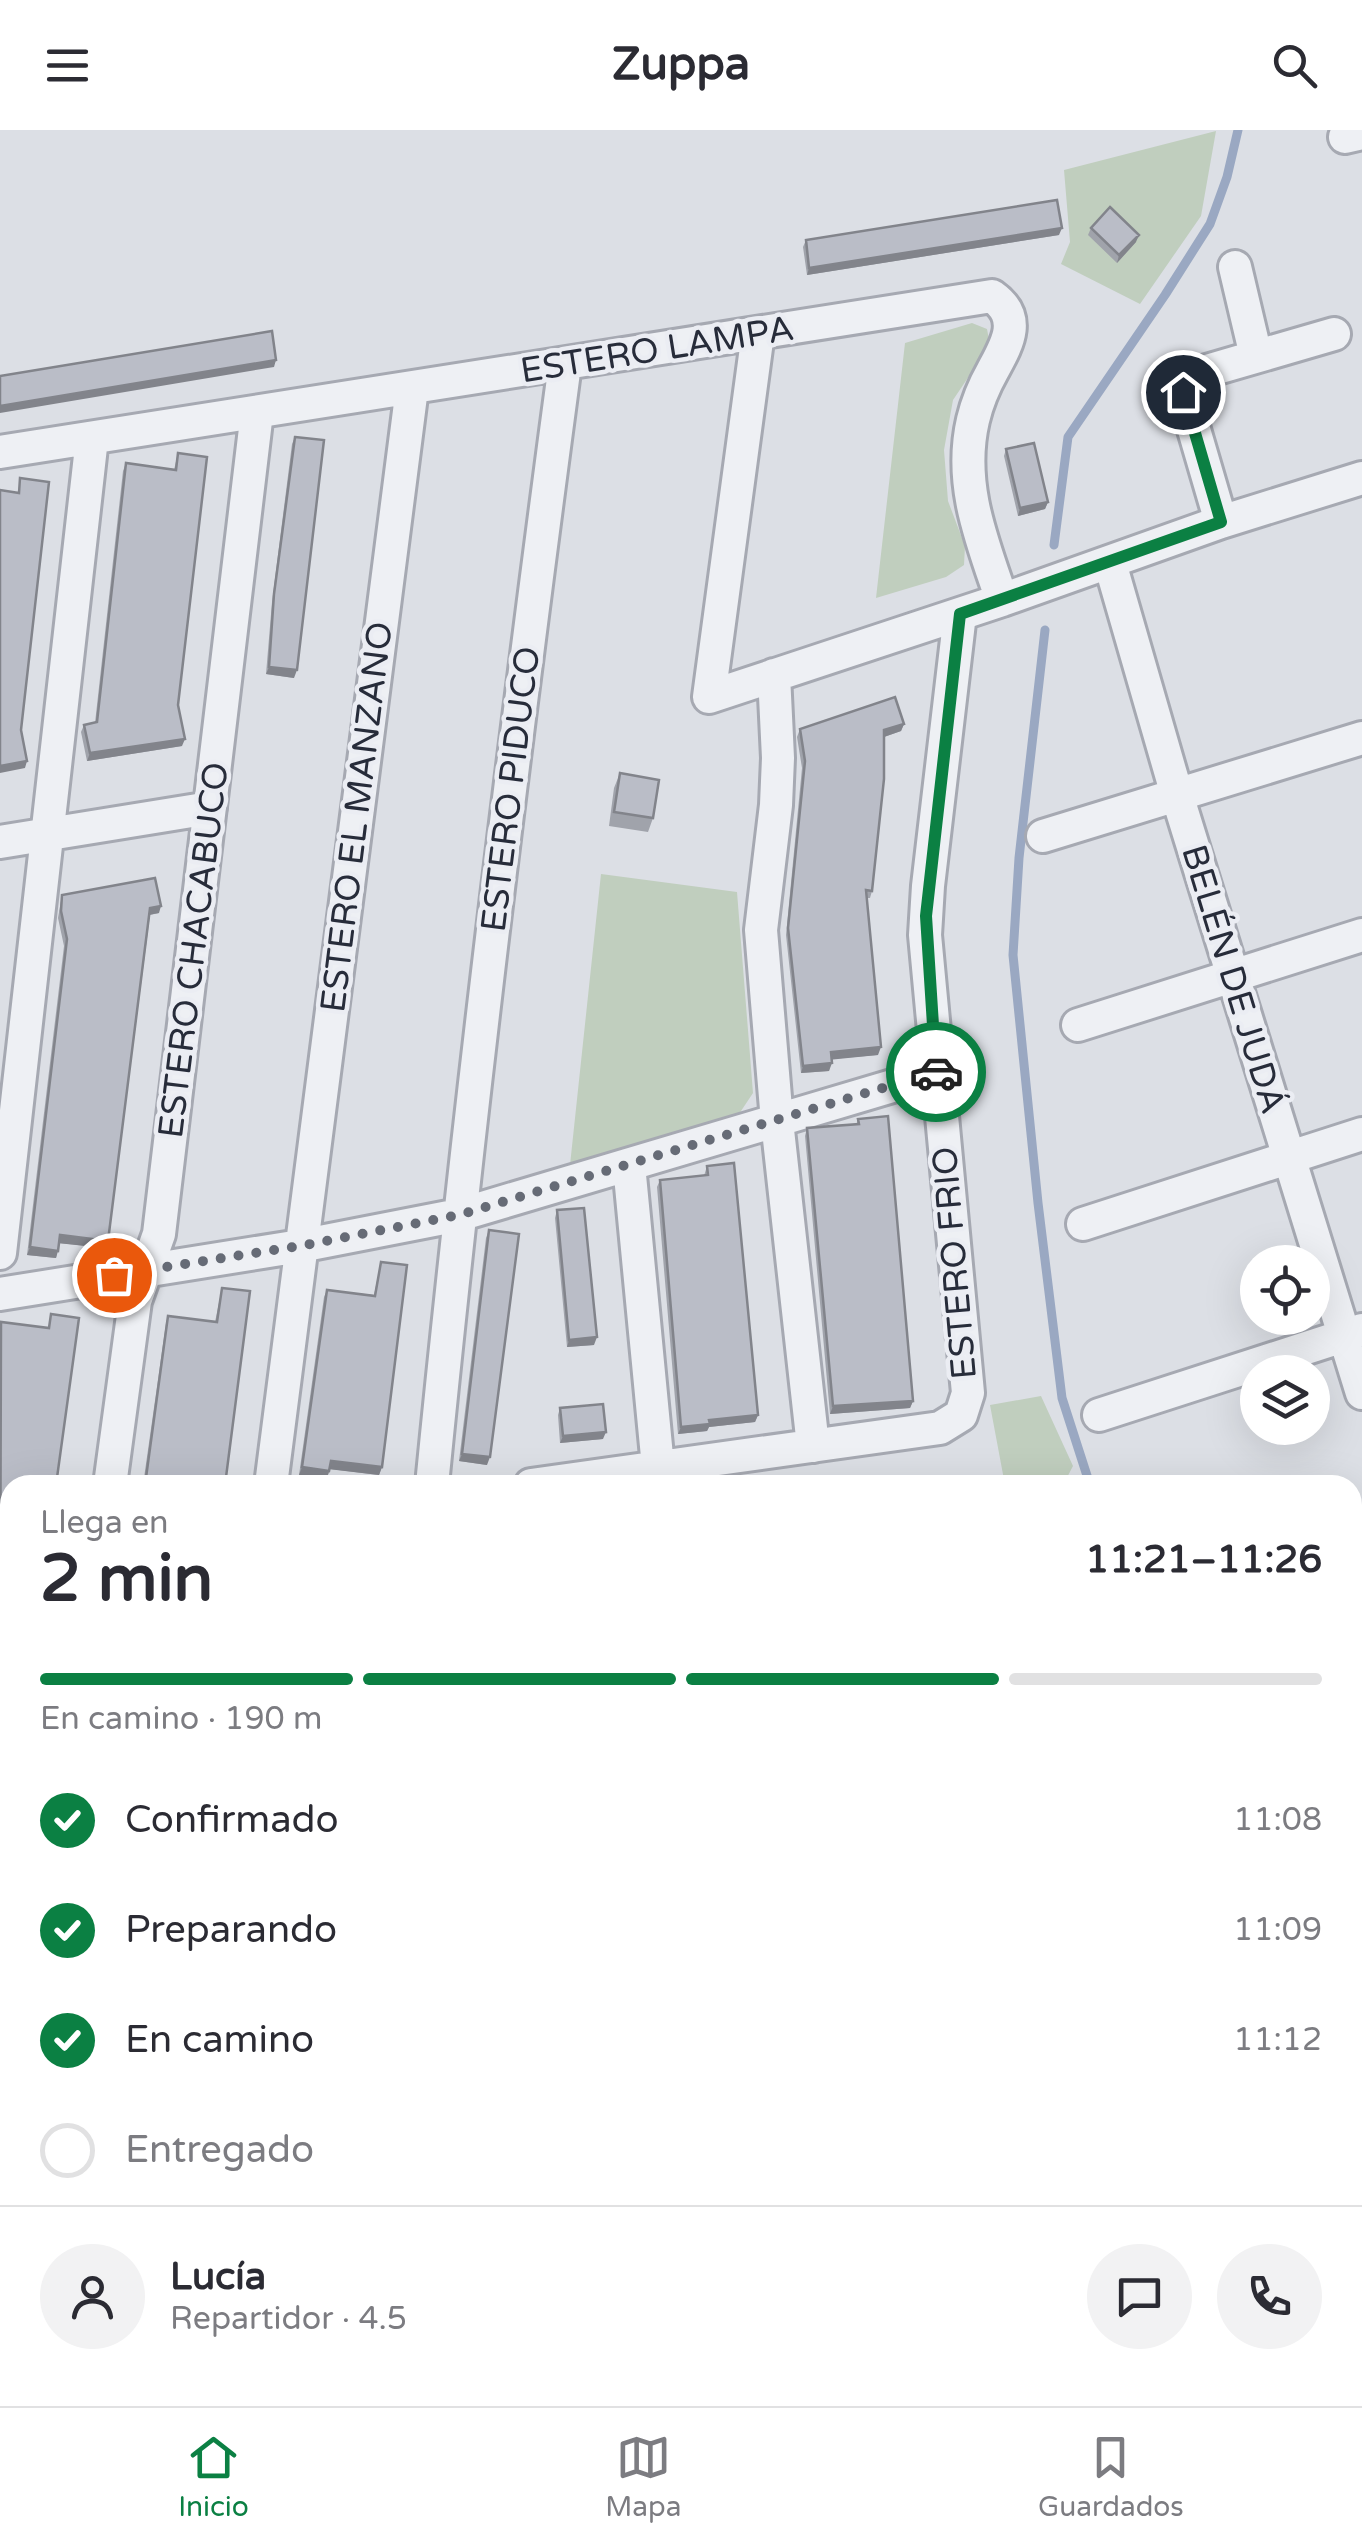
<!DOCTYPE html>
<html lang="es">
<head>
<meta charset="utf-8">
<style>
  :root { --surface:#fff; --page:#f2f2f3; --text:#2b2b33; --muted:#7c7c81; --line:#e1e1e2; --accent:#0b8043 }
  body { margin:0; font-family:"Varela Round",sans-serif; background:var(--page); color:var(--text); height:100vh; display:flex; flex-direction:column; font-size:38px; white-space:nowrap }
  * { box-sizing:border-box; margin:0 }
  p { font-size:32px; color:var(--muted) }
  .icon { flex:none; width:55px; height:55px; fill:none; stroke:currentColor; stroke-width:2; stroke-linecap:round; stroke-linejoin:round }
  .map { position:relative; flex:1; overflow:hidden }
  .side { position:absolute; left:0px; top:1345px; width:1362px; height:932px; display:flex; flex-direction:column; background:var(--surface); border-radius:30px 30px 0 0; box-shadow:0 10px 40px #0002 }
  .side>* { flex:none }
  .tools { position:absolute; left:1240px; top:1115px; display:grid; gap:20px }
  .tools a { display:grid; place-items:center; width:90px; height:90px; border-radius:50%; background:var(--surface); box-shadow:0 10px 40px #0002; font-size:50px }
  .pin { position:absolute; display:grid; place-items:center; width:85px; height:85px; color:#fff; margin:-42px; border:5px solid #fff; border-radius:50%; box-shadow:0 2px 10px #0007 }
  .courier { position:absolute; display:grid; place-items:center; width:100px; height:100px; margin:-50px; border:8px solid #0b8043; border-radius:50%; background:#fff; color:#222; box-shadow:0 2px 12px #0007 }
  .headline em { font-style:normal; font-weight:800 }
  .headline div { display:flex; flex-direction:column-reverse }
  .headline { display:flex; align-items:center; justify-content:space-between; height:170px; padding:0 40px }
  h1 { font-size:65px; font-weight:800; line-height:75px }
  .bar { display:grid; grid-template-columns:repeat(4,1fr); gap:15px 10px; align-content:center; height:120px; padding:0 40px }
  .bar i { height:12px; border-radius:8px; background:var(--line) }
  .bar .current { background:var(--accent) }
  .bar p { grid-column:span 4 }
  .line { display:flex; align-items:center; gap:25px; padding:0 40px; border-top:2px solid var(--line) }
  .line div { flex:1 }
  .round { display:grid; place-items:center; flex:none; width:105px; height:105px; border-radius:52px; background:var(--page) }
  ol { padding:0 40px; list-style:none }
  li { display:flex; align-items:center; gap:30px; height:110px }
  li p { margin-inline-start:auto }
  li .icon { padding:10px; border-radius:50%; background:var(--accent); color:#fff; stroke-width:4 }
  li:last-child { color:var(--muted) }
  li i { width:55px; height:55px; border:5px solid var(--line); border-radius:50% }
  header { display:flex; justify-content:space-between; align-items:center; height:130px; padding:0 40px; background:var(--surface); font-size:45px; font-weight:800 }
  .dock { display:flex; justify-content:space-around; align-items:center; height:140px; border-top:2px solid var(--line); background:var(--surface); font-size:28px; color:var(--muted) }
  .dock a { display:grid; justify-items:center; gap:5px }
  .dock .current { color:var(--accent) }
  .map>svg:first-child { display:block }
  .green { fill:#c0cebe }
  .lines { fill:none; stroke-linecap:round; stroke-linejoin:round }
  .stream { stroke:#9aa8c2; stroke-width:9 }
  .minor-casing { stroke:#a6a9b2; stroke-width:38 }
  .minor { stroke:#eef0f4; stroke-width:32 }
  .wall { fill:#a0a3ab }
  .shaded-wall { fill:#82848b }
  .building { fill:#babdc7; stroke:#82848b; stroke-width:2.5 }
  .done { stroke:#666b76; stroke-width:10; stroke-dasharray:0 18 }
  .route { stroke:#0b8043; stroke-width:12 }
  .labels { text-anchor:middle; stroke-width:9; stroke-linejoin:round; paint-order:stroke }
  .street-label { font-size:35px; fill:#272c3a; stroke:#ebedf3 }
</style>
</head>
<body>
<header><svg class="icon" aria-label="menu" viewBox="0 0 24 24"><path d="M4 6h16M4 12h16M4 18h16"/></svg>Zuppa<svg class="icon" aria-label="search" viewBox="0 0 24 24"><circle cx="10" cy="10" r="6"/><path d="M15 15l6 6"/></svg></header>
<div class="map">
<svg width="1362" height="2276" viewBox="0 0 1362 2276">
  <rect width="100%" height="100%" fill="#dcdfe5"/>
  <!-- green -->
  <path class="green" d="M1216,1L1201,86L1140,174L1061,134L1070,112L1064,40Z
    M972,193L987,199L990,215L953,270L944,320L948,371L965,416L964,435L946,447L876,468L905,213Z
    M601,744L737,762L753,963L739,984L570,1035Z
    M1041,1266L1073,1336L1063,1355H1005L990,1275Z
    M1362,1808V1921L1353,1915V1810Z"/>
  <g class="lines">
    <!-- stream -->
    <path class="stream" d="M1054,415L1068,307L1165,165L1210,94L1227,47L1238,0
      M1045,500L1019,728L1013,825L1038,1073L1062,1268L1090,1355
      M1039,2268V2276"/>
    <!-- minor casing -->
    <g class="minor-casing">
      <path id="minor" d="M1345,7L1362,3
        M1235,137L1256,226
        M758,203L709,567L1002,470L1221,392L1362,348
        M0,322L992,166C1023,188 1007,214 993,240C984,256 977,273 973,290C958,354 982,411 1002,470
        M1221,392L1183,262L1185,252L1193,245L1334,204
        M1110,433L1177,665L1362,1263
        M774,545L778,628L776,675L761,800L777,991L813,1316
        M1043,706L1362,608
        M0,712L210,678
        M1078,895L1362,805
        M629,1035L658,1337
        M1083,1094L1362,1004
        M0,1123L92,308
        M0,1164L300,1116L459,1085L936,943
        M1099,1285L1362,1200
        M110,1355L135,1171L159,1104L257,282
        M271,1355L412,258
        M432,1355C469,980 515,607 565,234
        M531,1355L940,1298L961,1285L968,1263L925,805L928,756L960,484
        M1352,1403L1362,1400
        M0,1597L10,1598
        M1352,1598L1362,1595
        M0,1684L10,1685
        M1352,1800L1362,1796
        M1352,1935L1362,1940
        M1352,2043L1362,2026
        M0,2163L10,2164
        M1191,2268L1205,2276"/>
    </g>
    <!-- minor -->
    <use href="#minor" class="minor"/>
  </g>
  <!-- wall -->
  <path class="wall" d="M1091,98L1136,112L1117,133L1088,105Z
    M1059,105L807,145L803,117L806,110Z
    M295,307L294,548L266,544L272,472L292,314Z
    M1006,319L1048,372L1045,379L1018,386L1004,326Z
    M178,323V575L182,616L87,631L81,602L84,595L95,593L123,341L126,333L174,340Z
    M904,594L901,601L884,607L872,761L870,768H867L878,925L831,929L829,941L801,943L786,805L802,638L797,607L800,599Z
    M620,643L653,688L648,702L609,696L614,658Z
    M62,765L159,783L150,785L108,1111L105,1118L59,1113L56,1128L27,1125L64,816L58,788Z
    M858,989L913,1271L910,1278L830,1284L805,1006L807,998L856,995Z
    M707,1036L758,1285L755,1292L709,1297L707,1301L678,1304L657,1057L660,1050L704,1046Z
    M557,1080L594,1215L567,1217L555,1088Z
    M489,1100L487,1335L459,1331L486,1108Z
    M381,1132L382,1337L379,1345L330,1339L327,1348L299,1345L324,1167L327,1160L374,1165Z
    M222,1158L225,1355H143L166,1193L168,1186L215,1192Z
    M560,1278L603,1309L560,1313L558,1285Z"/>
  <!-- shaded-wall -->
  <path class="shaded-wall" d="M1062,98L1059,105L807,145L809,138Z
    M1139,105L1136,112L1117,133L1119,125Z
    M276,230L274,237L0,283V276Z
    M1048,372L1045,379L1018,386L1020,378Z
    M269,537L297,540L294,548L266,544Z
    M904,594L901,601L881,608L884,600Z
    M185,609L182,616L87,631L90,623Z
    M27,631L25,638L0,643V636Z
    M161,776L159,783L148,785L150,778Z
    M881,917L878,925L828,930L831,922Z
    M832,933L829,941L801,943L803,936Z
    M60,1105L108,1111L105,1118L57,1113Z
    M30,1117L58,1121L56,1128L27,1125Z
    M597,1207L594,1215L567,1217L569,1210Z
    M913,1271L910,1278L830,1284L833,1276Z
    M758,1285L755,1292L709,1297L707,1301L678,1304L681,1297L709,1290Z
    M606,1302L603,1309L560,1313L563,1306Z
    M462,1324L490,1327L487,1335L459,1331Z
    M331,1331L382,1337L379,1345L328,1339Z
    M302,1337L329,1341L327,1348L299,1345Z
    M0,1550L10,1551V1559L0,1558Z
    M0,1736L10,1737V1752L0,1751Z"/>
  <!-- building -->
  <path class="building" d="M1057,70L1062,98L809,138L806,110Z
    M1110,77L1139,105L1119,125L1091,98Z
    M272,201L276,230L0,276V246Z
    M295,307L324,310L297,540L269,537L274,464Z
    M1034,313L1048,372L1020,378L1006,319Z
    M178,323L207,327L178,575L185,609L90,623L84,595L97,592L126,333L176,340Z
    M20,348L49,352L21,600L27,631L0,636V360L19,363Z
    M895,567L904,594L884,600V649L872,761L866,760L881,917L831,922L832,933L803,936L788,798L805,631L800,599Z
    M620,643L659,650L653,688L614,682Z
    M155,748L161,776L150,778L108,1111L60,1105L58,1121L30,1117L67,809L61,781L62,765Z
    M888,986L913,1271L833,1276L807,998L859,994L858,989Z
    M734,1033L758,1285L709,1290L710,1294L681,1297L660,1050L708,1045L707,1036Z
    M584,1078L597,1207L569,1210L557,1080Z
    M489,1100L519,1104L490,1327L462,1324Z
    M381,1132L407,1135L382,1337L331,1331L329,1341L302,1337L327,1160L375,1166Z
    M222,1158L250,1161L225,1355H145L168,1186L217,1192Z
    M51,1184L79,1188L56,1355H10V1551L0,1550L1,1192L49,1198Z
    M603,1274L606,1302L563,1306L560,1278Z
    M0,1706H10V1737L0,1736Z"/>
  <g class="lines">
    <!-- done -->
    <path class="done" d="M114,1145L300,1116L459,1085L936,942"/>
    <!-- route -->
    <path class="route" d="M936,942L926,786L960,484L1221,392L1183,262"/>
  </g>
  <g class="labels">
    <!-- street labels -->
    <g class="street-label">
      <text transform="translate(657 219) rotate(-9)" y="12">ESTERO LAMPA</text>
      <text transform="translate(510 659) rotate(-83)" y="12">ESTERO PIDUCO</text>
      <text transform="translate(356 687) rotate(-83)" y="12">ESTERO EL MANZANO</text>
      <text transform="translate(193 820) rotate(-83)" y="12">ESTERO CHACABUCO</text>
      <text transform="translate(1234 849) rotate(73)" y="12">BELÉN DE JUDÁ</text>
      <text transform="translate(954 1133) rotate(-95)" y="12">ESTERO FRIO</text>
    </g>
  </g>
</svg>
<div class="tools">
<a><svg class="icon" aria-label="locate" viewBox="0 0 24 24"><circle cx="12" cy="12" r="6"/><path d="M12 2v4M12 18v4M2 12h4M18 12h4"/></svg></a>
<a><svg class="icon" aria-label="layers" viewBox="0 0 24 24"><path d="M12 4l9 5-9 5-9-5zM3 14l9 5 9-5"/></svg></a>
</div>
<div class="pin" style="left:114px;top:1145px;background:#ea580c"><svg class="icon" aria-label="bag" viewBox="0 0 24 24"><path d="M5 8h14l-1 12H6zM9 8a3 3 0 0 1 6 0"/></svg></div>
<div class="pin" style="left:1183px;top:262px;background:#1f2937"><svg class="icon" aria-label="home" viewBox="0 0 24 24"><path d="M3 11l9-7 9 7M6 9v11h12V9"/></svg></div>
<div class="courier" style="left:936px;top:942px"><svg class="icon" aria-label="car" viewBox="0 0 24 24"><path d="M5 17H2v-5l4-1 3-4h7l3 4 3 1v5h-3M9 17h6M6 11h13"/><circle cx="7" cy="17" r="2"/><circle cx="17" cy="17" r="2"/></svg></div>
<section class="side">
<div class="headline"><div><h1>2 min</h1><p>Llega en</p></div><em>11:21–11:26</em></div>
<div class="bar"><i class="current"></i><i class="current"></i><i class="current"></i><i></i><p>En camino · 190 m</p></div>
<ol>
<li><svg class="icon" aria-label="check" viewBox="0 0 24 24"><path d="M5 12l5 5 9-10"/></svg>Confirmado<p>11:08</p></li>
<li><svg class="icon" aria-label="check" viewBox="0 0 24 24"><path d="M5 12l5 5 9-10"/></svg>Preparando<p>11:09</p></li>
<li><svg class="icon" aria-label="check" viewBox="0 0 24 24"><path d="M5 12l5 5 9-10"/></svg>En camino<p>11:12</p></li>
<li><i></i>Entregado</li>
</ol>
<div class="line" style="height:180px"><a class="round"><svg class="icon" aria-label="person" viewBox="0 0 24 24"><circle cx="12" cy="8" r="4"/><path d="M4 21q1-7 8-7t8 7"/></svg></a><div><b>Lucía</b><p>Repartidor · 4.5</p></div><a class="round"><svg class="icon" aria-label="chat" viewBox="0 0 24 24"><path d="M4 5h16v11H9l-5 4z"/></svg></a><a class="round"><svg class="icon" aria-label="phone" viewBox="0 0 24 24"><path d="M5 4h4l2 5-3 2q2 4 5 5l2-3 5 2v4C11 20 4 13 5 4z"/></svg></a></div>
</section>
</div>
<nav class="dock">
<a class="current"><svg class="icon" aria-label="home" viewBox="0 0 24 24"><path d="M3 11l9-7 9 7M6 9v11h12V9"/></svg>Inicio</a>
<a><svg class="icon" aria-label="map" viewBox="0 0 24 24"><path d="M3 6l6-2 6 2 6-2v14l-6 2-6-2-6 2zM9 4v14M15 6v14"/></svg>Mapa</a>
<a><svg class="icon" aria-label="saved" viewBox="0 0 24 24"><path d="M7 4h10v16l-5-4-5 4z"/></svg>Guardados</a>
</nav>
</body>
</html>
